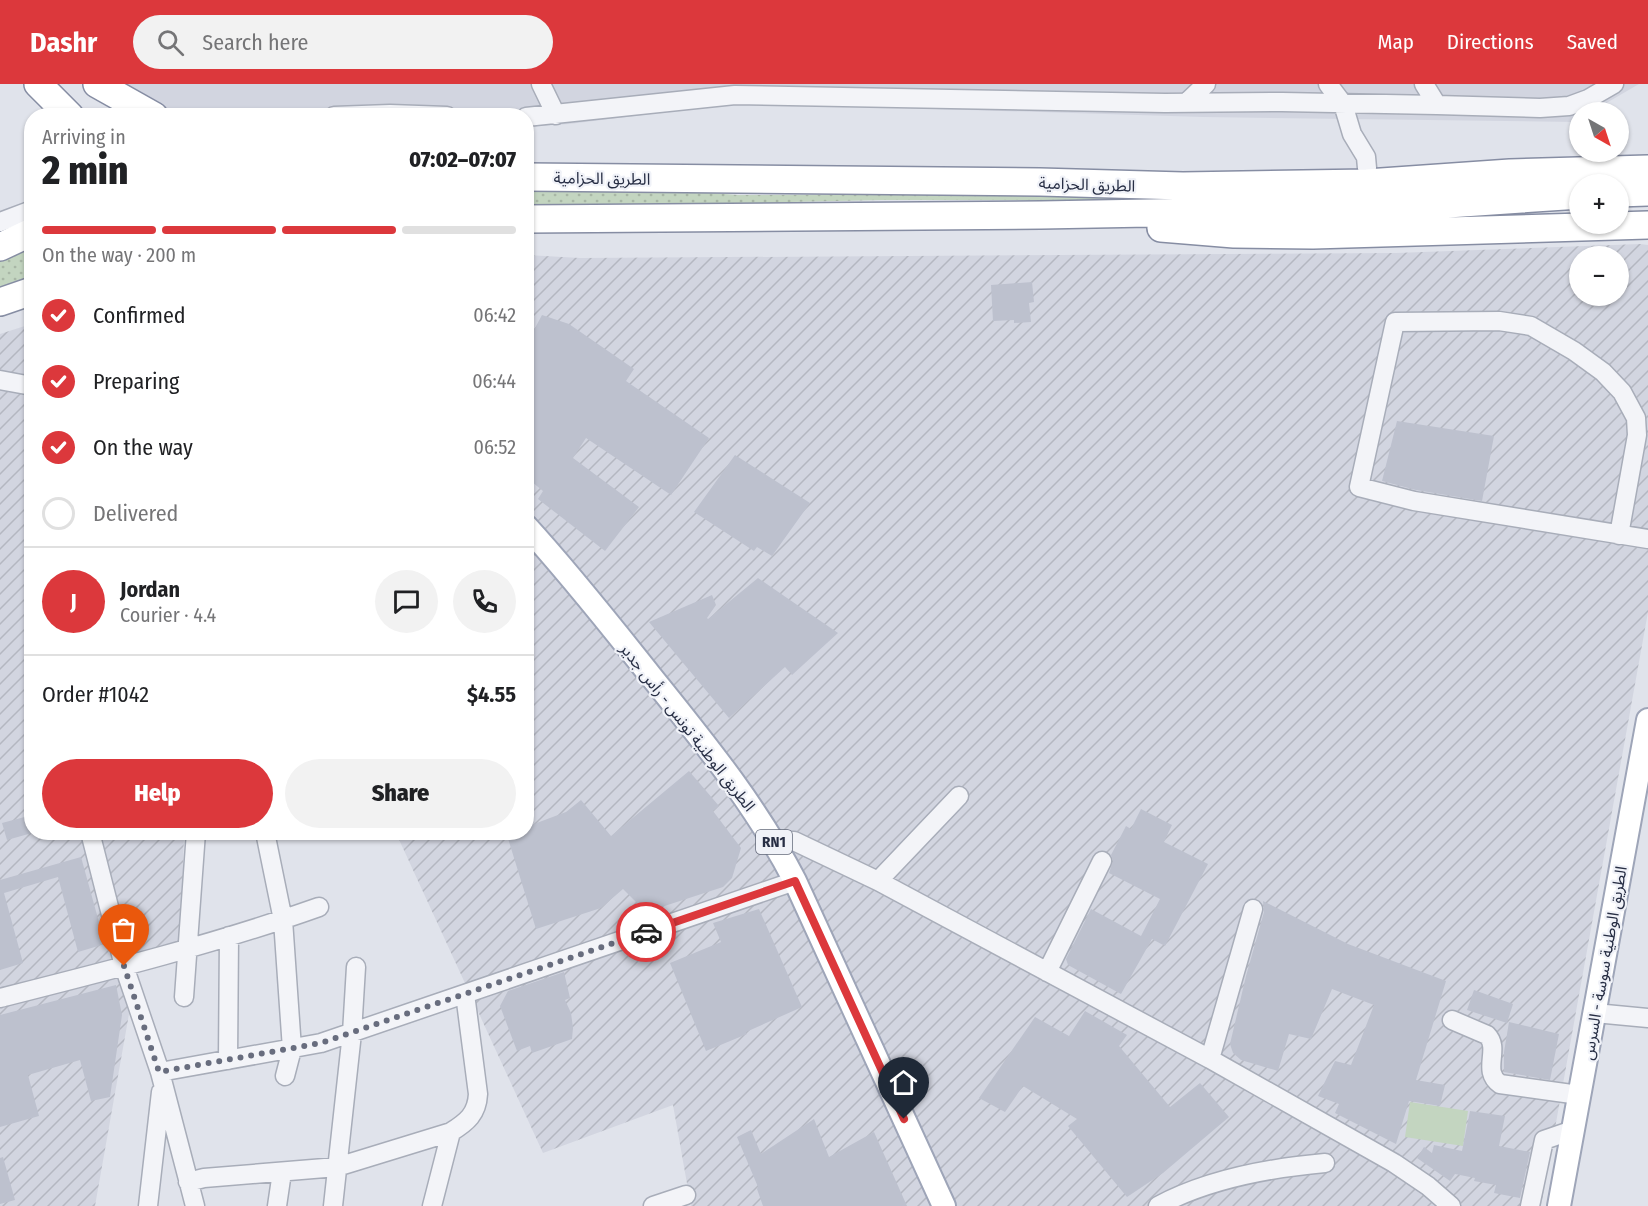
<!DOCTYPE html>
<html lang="en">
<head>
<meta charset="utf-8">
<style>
  :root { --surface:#fff; --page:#f2f2f2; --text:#202124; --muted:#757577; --line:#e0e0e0; --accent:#dc383c }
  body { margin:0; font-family:"Fira Sans Condensed","Noto Sans Arabic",sans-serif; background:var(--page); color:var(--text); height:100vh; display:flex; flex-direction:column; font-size:22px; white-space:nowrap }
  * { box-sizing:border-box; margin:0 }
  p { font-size:20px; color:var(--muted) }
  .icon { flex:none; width:33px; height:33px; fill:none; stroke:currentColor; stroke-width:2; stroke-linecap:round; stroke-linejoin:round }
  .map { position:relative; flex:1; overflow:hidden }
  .panel { position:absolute; left:24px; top:24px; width:510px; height:732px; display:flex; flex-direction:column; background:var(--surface); border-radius:24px; box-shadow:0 2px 4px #0004 }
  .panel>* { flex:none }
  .needle { width:39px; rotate:141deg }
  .tools { position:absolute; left:1569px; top:18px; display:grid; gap:12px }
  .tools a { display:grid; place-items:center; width:60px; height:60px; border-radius:50%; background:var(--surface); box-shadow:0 2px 4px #0004; font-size:30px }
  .pin { position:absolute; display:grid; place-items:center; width:51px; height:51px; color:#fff; margin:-62px -26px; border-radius:50% 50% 50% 0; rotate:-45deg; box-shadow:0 0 6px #0007 }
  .pin .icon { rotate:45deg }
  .courier { position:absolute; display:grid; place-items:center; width:60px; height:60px; margin:-30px; border:4px solid #dc383c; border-radius:50%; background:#fff; color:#222; box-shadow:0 2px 8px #0007 }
  .summary em { font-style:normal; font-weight:800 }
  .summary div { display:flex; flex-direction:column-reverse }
  .summary { display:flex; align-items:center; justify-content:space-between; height:102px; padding:0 18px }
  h1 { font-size:39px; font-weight:800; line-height:45px }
  .bar { display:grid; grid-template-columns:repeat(4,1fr); gap:9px 6px; align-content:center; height:72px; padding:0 18px }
  .bar i { height:8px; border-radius:4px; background:var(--line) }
  .bar .on { background:var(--accent) }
  .bar p { grid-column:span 4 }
  .line { display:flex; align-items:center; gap:15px; padding:0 18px; border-top:2px solid var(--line) }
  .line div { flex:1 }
  .round { display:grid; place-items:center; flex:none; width:63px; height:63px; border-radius:32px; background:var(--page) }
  ol { padding:0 18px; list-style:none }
  li { display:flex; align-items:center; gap:18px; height:66px }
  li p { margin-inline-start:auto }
  li .icon { padding:6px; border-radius:50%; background:var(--accent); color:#fff; stroke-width:4 }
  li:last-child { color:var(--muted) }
  li i { width:33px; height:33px; border:3px solid var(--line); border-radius:50% }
  .primary-button { display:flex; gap:12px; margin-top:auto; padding:12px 18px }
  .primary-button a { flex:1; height:69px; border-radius:36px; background:var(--accent); color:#fff; font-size:24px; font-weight:800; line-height:69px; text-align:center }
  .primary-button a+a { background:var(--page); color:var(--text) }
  header { display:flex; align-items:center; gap:36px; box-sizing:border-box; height:84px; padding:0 30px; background:var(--accent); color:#fff }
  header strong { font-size:28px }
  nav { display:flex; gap:33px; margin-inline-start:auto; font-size:21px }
  .search { width:420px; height:54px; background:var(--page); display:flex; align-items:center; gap:15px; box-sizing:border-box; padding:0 21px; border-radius:33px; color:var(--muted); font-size:22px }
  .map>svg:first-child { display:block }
  .built { fill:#d2d5e0 }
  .industrial { fill:url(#industrial-furrows); fill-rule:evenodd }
  .grass { fill:url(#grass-dots) }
  .garden { fill:#c3d5c0 }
  .building { fill:#bdc1ce }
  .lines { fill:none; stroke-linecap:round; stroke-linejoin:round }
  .minor-casing { stroke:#a8adb9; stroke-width:21 }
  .major-casing { stroke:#9ea5b8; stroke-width:26 }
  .highway-casing { stroke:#868da3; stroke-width:30 }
  .minor { stroke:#f3f4f8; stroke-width:18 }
  .major { stroke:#fff; stroke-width:22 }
  .highway { stroke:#fff; stroke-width:27 }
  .done { stroke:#686d7e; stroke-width:6; stroke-dasharray:0 10.8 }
  .route { stroke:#dc383c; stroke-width:8 }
  .labels { text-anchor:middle; stroke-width:4.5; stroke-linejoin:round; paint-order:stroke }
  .shield { fill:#f0f2f8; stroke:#63697a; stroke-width:1.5 }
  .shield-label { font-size:15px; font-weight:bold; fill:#272e44 }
  .street-label { font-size:16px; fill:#272e44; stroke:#f0f2f8 }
</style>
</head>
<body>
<header>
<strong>Dashr</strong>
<div class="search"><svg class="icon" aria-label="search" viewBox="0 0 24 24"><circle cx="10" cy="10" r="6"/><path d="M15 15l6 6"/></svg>Search here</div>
<nav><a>Map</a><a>Directions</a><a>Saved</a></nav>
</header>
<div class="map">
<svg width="1648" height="1122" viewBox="0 0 1648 1122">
  <defs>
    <pattern id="industrial-furrows" width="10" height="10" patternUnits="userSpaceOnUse" patternTransform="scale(1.5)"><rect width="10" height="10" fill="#d2d5e0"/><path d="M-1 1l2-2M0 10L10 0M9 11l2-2" fill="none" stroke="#b4b7c1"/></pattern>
    <pattern id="grass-dots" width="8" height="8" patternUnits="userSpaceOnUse" patternTransform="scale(1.5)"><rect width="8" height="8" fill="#c3d5c0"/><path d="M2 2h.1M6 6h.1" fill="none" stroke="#a8b7a6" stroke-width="1.8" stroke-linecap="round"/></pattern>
  </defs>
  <rect width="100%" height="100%" fill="#e0e3eb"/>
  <!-- built -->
  <path class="built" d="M111,0H1639L1591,28H1580L1579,35L1576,38L1203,33L740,19L569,40L527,43L526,32L174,31L146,24Z"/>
  <!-- industrial -->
  <path class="industrial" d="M1640,160L1648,161V528L1541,1122H691L673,1021L543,1069L396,749L526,748L527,171L580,174L1396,169ZM1580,172H1618V212H1580Z
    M31,240L32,748L184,749L181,858L116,878L129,930L95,1122H0V250Z"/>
  <!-- grass -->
  <path class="grass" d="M527,102H613L738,111L1026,110L1131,113V119L1021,116H882L791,118L738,123H527Z
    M31,154V199L0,210V168Z"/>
  <!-- garden -->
  <path class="garden" d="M1410,1018L1468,1027L1463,1062L1405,1053Z"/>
  <!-- building -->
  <path class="building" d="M1032,198L1034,218L1029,219L1031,238L1014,239V236L993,237L991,201Z
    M542,231L569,240L634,285L626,297L709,354L671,411L586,354L573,374L639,423L605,467L538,415L543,407L526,393V261Z
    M1397,337L1494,352L1482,417L1416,406L1382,397Z
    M735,371L810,419L772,472L757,463L754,467L694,428Z
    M758,494L838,549L792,591L785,583L729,634L649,538L712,511L716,521L707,534L708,535Z
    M689,687L719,722L713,727L741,764L732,794L723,803L646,828L623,805L601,824L536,845L506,748H526V743L566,728L581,716L611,752Z
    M1141,725L1172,741L1164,758L1208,780L1165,862L1152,855L1121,910L1068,881L1066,875L1091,825L1141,852L1160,815L1109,789L1113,777L1111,771L1126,742L1131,745Z
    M32,731V749L7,756L2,739Z
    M81,773L105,860L78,868L58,793L4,809L23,879L0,886V796Z
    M1263,817L1348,860L1446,897L1416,996L1445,1001L1440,1022L1409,1017L1396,1060L1335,1029L1339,1020L1318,1012L1335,977L1351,981L1374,921L1332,905L1311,955L1289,950L1278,987L1241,976L1233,969L1230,960L1246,892L1264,828Z
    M759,825L802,923L746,948L747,950L706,967L670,879L721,858L713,839Z
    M564,888L570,914L565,916L571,929L573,944L572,955L532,969L530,962L517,967L500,922L508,907Z
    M116,901L122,931L110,1013L91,1017L80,976L28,991L39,1032L0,1043V931Z
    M1474,906L1513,920L1507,939L1467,926Z
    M1085,927L1127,951L1119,962L1170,1023L1200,999L1229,1033L1163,1089L1127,1113L1068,1042L1077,1035L1023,1002L1005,1028L979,1014L1035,933L1069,952Z
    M1509,938L1559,950L1550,996L1504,988V968Z
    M1470,1027L1505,1032L1499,1062L1530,1068L1520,1114L1494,1109L1496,1101L1474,1097L1475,1094L1455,1090L1450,1097L1417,1074L1424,1063L1432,1069L1434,1061L1462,1067Z
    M814,1035L829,1073L874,1048L907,1122H763L757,1105L758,1103L737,1053L751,1046L761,1070Z
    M3,1073L15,1116L0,1120V1074Z"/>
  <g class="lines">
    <!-- minor casing -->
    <g class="minor-casing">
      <path id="minor" d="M541,0L556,31
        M1328,0L1343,20L1352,50L1366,73L1367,84
        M1424,0L1437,21
        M1186,19L1206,0
        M334,32L390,30L447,32
        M526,33L735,11L1165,19L1282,18L1437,21L1540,24L1569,22L1588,15L1614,0
        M0,138L32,126
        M0,296L32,302
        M1619,451L1637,351L1636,334L1622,308L1603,288L1574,267L1531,242L1499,237L1395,238L1359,403L1414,417L1648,455
        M90,748L124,882L160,988L195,1122
        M265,748L283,836L292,965L285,992
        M774,757H794L878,797L1210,975L1394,1079L1428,1102L1451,1122
        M878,797L959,712
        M1047,888L1102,777
        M184,913L196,748
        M0,914C107,887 215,860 319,823
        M1595,929L1648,934
        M1452,936L1487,951C1501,965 1481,987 1500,1000L1579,1011
        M1210,975L1253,825
        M228,976L229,852
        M160,988L321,959L795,797
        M188,1098L204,1094L337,1083L451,1048C467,1038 477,1030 478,1010L465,910
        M148,1122L161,1008
        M277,1122L282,1088
        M333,1122L352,949L356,883
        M432,1122L451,1048
        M653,1122L686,1111
        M1158,1122C1208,1095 1269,1084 1325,1079
        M1530,1122L1544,1056L1573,1046"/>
    </g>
    <!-- major casing -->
    <g class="major-casing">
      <path id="major" d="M526,442C570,490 610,541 650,591C703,657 756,721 795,797L944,1122
        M1559,1122L1648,636"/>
    </g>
    <!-- highway casing -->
    <g class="highway-casing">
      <path id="highway" d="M38,0L70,32
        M97,0L154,32
        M526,93L1040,98L1183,102L1367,99L1510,89L1648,85
        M1618,109L1648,108
        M526,135L1041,131L1374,125L1580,111
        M1161,144L1234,150L1313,151L1648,141
        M0,163L32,148
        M0,218L32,207"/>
    </g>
    <!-- minor -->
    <use href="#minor" class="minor"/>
    <!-- major -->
    <use href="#major" class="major"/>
    <!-- highway -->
    <use href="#highway" class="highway"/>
  </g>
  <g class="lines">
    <!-- done -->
    <path class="done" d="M124,882L159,988L321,959L646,848"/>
    <!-- route -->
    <path class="route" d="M646,848L795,797L904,1035"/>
  </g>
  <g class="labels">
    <!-- shield labels -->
    <rect class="shield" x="756" y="746" width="36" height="24" rx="4.5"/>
    <g class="shield-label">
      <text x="774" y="763">RN1</text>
    </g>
    <!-- street labels -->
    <g class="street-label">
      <text transform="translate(602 94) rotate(1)" y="6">الطريق الحزامية</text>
      <text transform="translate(1087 100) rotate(2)" y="6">الطريق الحزامية</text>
      <text transform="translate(688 643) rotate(52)" y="6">الطريق الوطنية تونس - رأس جدير</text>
      <text transform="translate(1604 879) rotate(-80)" y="6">الطريق الوطنية سوسة - السرس</text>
    </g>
  </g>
</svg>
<div class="tools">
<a><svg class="needle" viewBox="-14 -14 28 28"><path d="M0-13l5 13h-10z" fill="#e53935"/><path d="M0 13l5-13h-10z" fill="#757577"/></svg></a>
<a>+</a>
<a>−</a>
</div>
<div class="pin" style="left:124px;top:882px;background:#ea580c"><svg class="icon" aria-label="bag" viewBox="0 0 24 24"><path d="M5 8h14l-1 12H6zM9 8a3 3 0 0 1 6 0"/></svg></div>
<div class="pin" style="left:904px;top:1035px;background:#1f2937"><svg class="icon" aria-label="home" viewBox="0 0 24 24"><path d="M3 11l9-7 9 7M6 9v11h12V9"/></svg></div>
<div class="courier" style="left:646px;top:848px"><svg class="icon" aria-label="car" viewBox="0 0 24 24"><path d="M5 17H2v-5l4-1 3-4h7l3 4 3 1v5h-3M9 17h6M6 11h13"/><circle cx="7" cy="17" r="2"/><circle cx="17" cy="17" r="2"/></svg></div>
<section class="panel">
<div class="summary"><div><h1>2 min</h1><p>Arriving in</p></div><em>07:02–07:07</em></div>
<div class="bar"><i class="on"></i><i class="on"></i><i class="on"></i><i></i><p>On the way · 200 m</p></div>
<ol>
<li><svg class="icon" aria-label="check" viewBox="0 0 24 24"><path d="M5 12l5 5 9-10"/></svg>Confirmed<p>06:42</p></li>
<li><svg class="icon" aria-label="check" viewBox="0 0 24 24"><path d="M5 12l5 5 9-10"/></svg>Preparing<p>06:44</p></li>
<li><svg class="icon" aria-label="check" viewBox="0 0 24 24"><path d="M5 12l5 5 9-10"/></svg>On the way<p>06:52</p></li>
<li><i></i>Delivered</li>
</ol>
<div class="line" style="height:108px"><b class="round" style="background:var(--accent);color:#fff">J</b><div><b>Jordan</b><p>Courier · 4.4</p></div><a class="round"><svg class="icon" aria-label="chat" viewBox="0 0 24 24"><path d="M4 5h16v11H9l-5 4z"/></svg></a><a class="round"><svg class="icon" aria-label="phone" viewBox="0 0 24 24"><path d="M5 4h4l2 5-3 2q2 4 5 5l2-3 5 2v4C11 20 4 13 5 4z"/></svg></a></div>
<div class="line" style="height:78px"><div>Order #1042</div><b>$4.55</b></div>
<div class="primary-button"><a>Help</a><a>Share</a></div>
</section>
</div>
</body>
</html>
